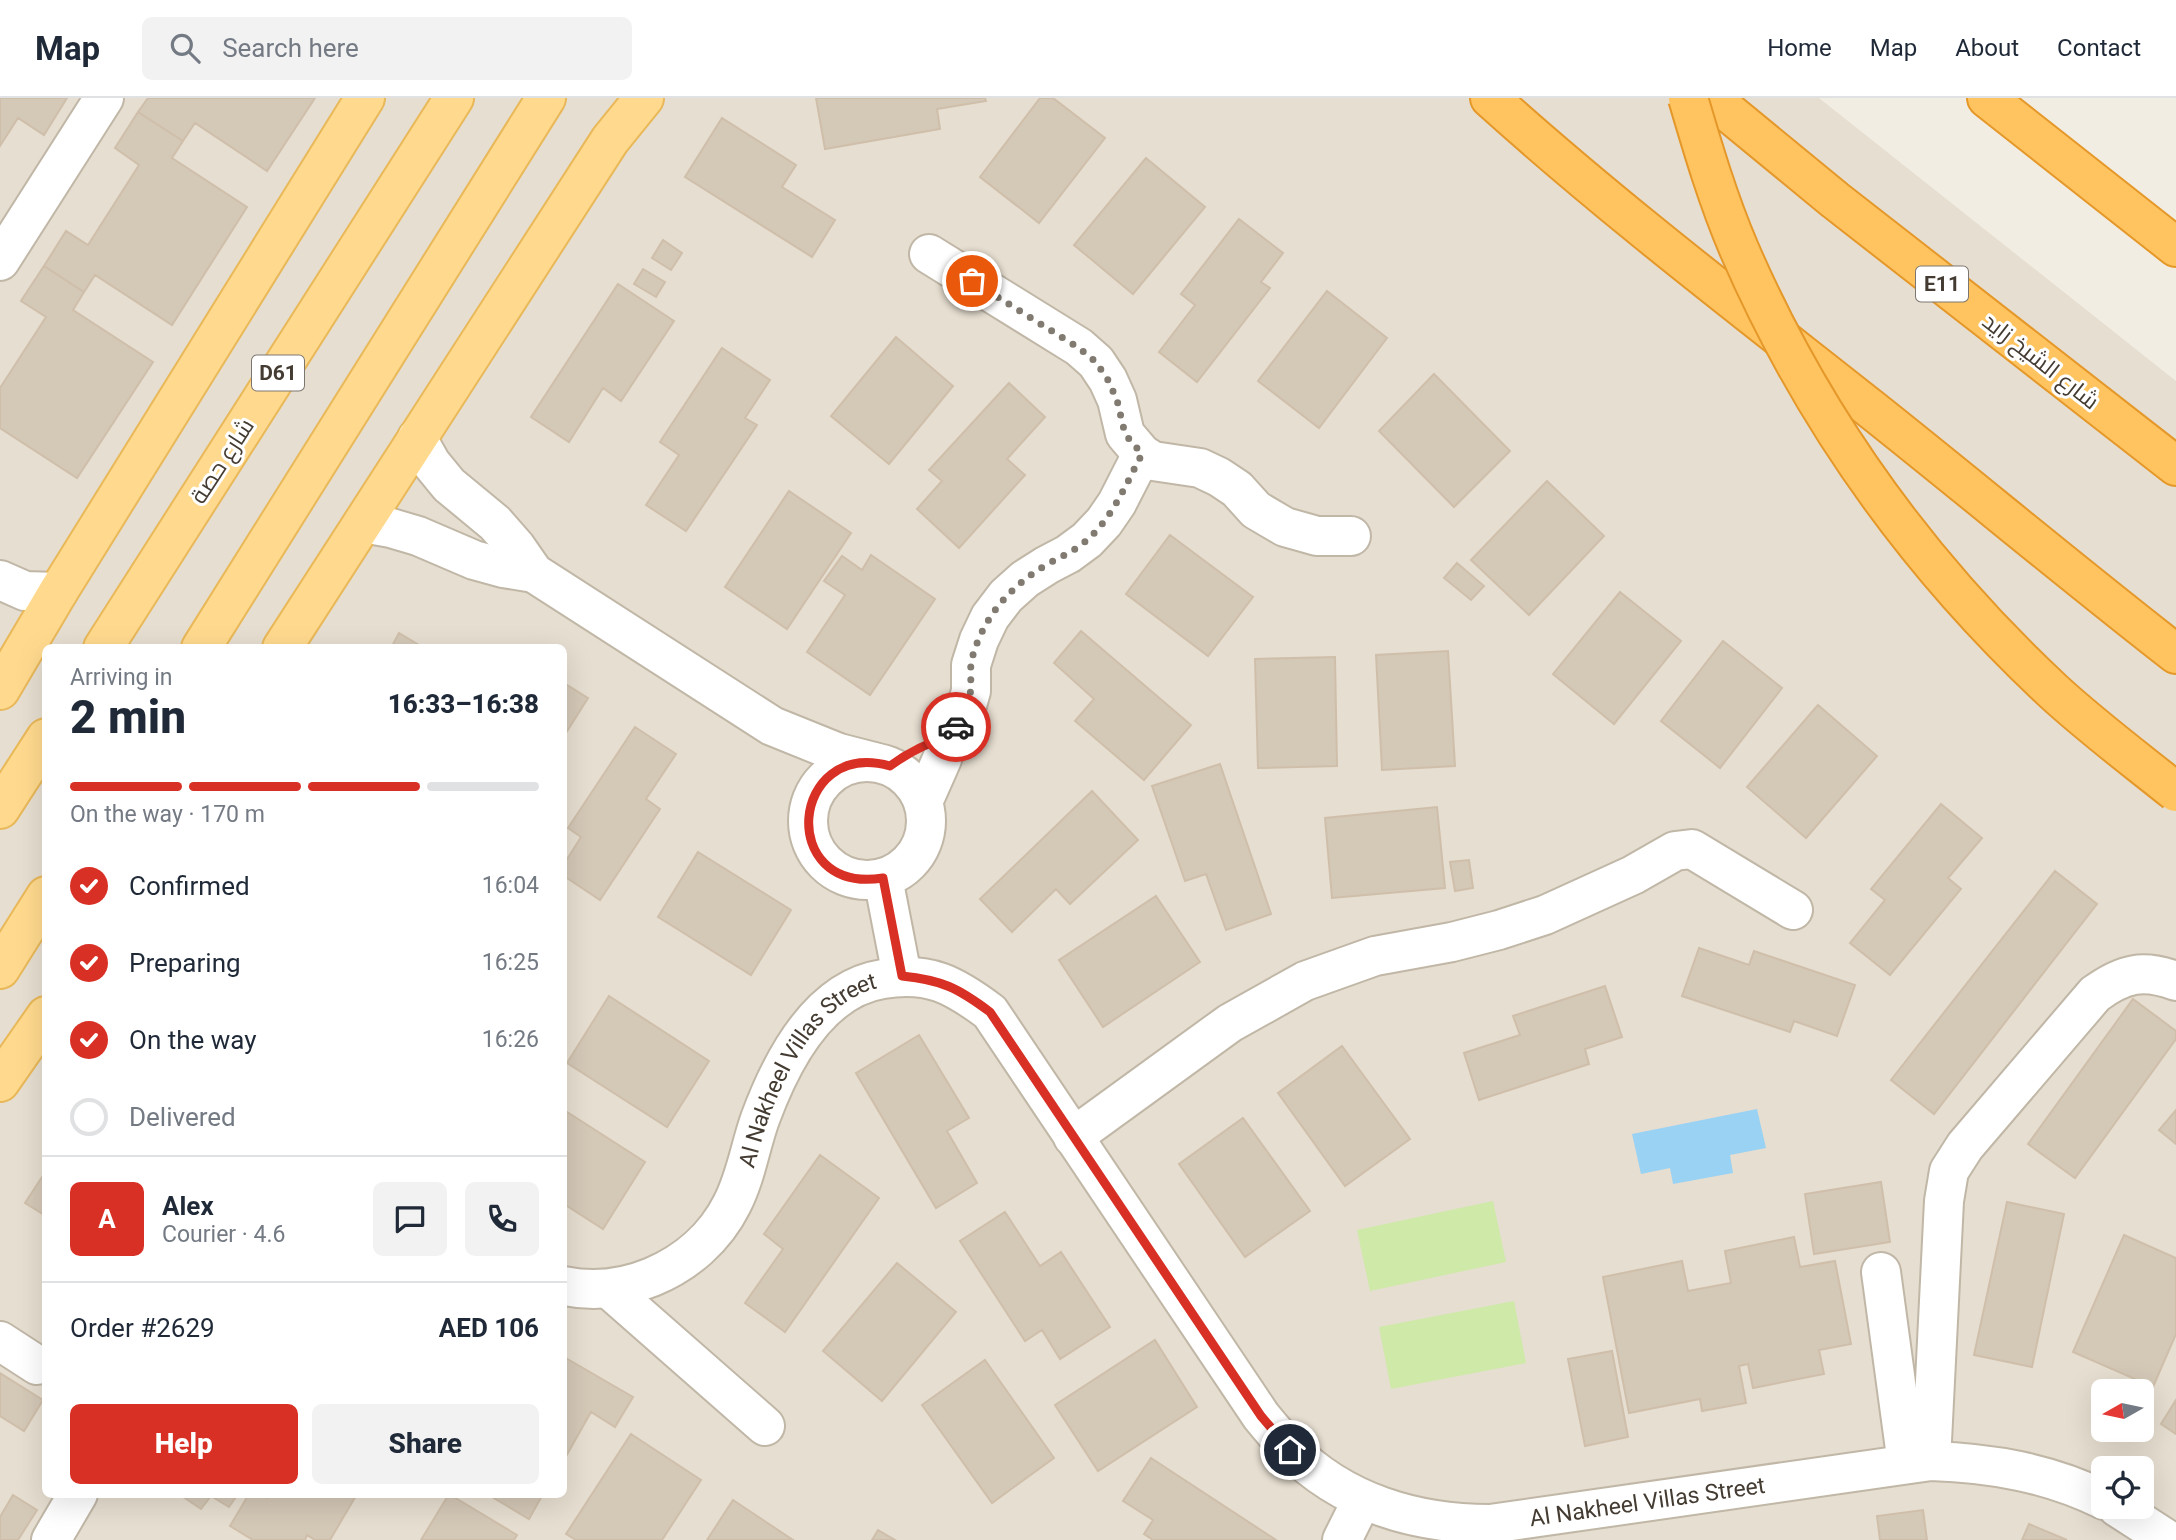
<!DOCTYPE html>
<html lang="en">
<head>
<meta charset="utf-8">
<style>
  :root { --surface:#fff; --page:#f2f2f3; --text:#1f2937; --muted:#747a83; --line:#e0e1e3; --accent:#d93025 }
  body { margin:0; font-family:Roboto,Cairo,sans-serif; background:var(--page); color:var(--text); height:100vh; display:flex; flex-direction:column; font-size:26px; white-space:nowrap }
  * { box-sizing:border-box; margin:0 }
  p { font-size:23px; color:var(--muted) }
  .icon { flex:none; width:38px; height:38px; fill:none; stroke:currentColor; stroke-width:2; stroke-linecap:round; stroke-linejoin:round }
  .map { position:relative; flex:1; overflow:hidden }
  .details { position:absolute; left:42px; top:546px; width:525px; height:854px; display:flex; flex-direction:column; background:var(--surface); border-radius:10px; box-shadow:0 7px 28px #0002 }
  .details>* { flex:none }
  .needle { width:46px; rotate:261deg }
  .buttons { position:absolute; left:2091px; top:1281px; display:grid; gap:14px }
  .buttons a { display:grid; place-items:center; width:63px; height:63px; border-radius:10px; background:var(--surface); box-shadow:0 7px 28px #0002; font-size:35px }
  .pin { position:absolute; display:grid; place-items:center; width:60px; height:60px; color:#fff; margin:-30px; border:4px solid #fff; border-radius:50%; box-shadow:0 2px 7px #0007 }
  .courier { position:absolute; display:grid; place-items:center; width:70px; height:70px; margin:-35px; border:5px solid #d93025; border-radius:50%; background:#fff; color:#222; box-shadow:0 2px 9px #0007 }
  .head em { font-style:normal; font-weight:800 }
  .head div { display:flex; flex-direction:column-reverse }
  .head { display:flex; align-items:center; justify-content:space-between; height:119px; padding:0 28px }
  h1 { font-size:46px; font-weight:800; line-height:52px }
  .bar { display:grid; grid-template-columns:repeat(4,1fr); gap:10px 7px; align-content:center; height:84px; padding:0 28px }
  .bar i { height:9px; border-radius:5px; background:var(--line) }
  .bar .selected { background:var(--accent) }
  .bar p { grid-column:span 4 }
  .line { display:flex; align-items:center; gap:18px; padding:0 28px; border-top:2px solid var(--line) }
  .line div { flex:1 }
  .round { display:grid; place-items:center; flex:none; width:74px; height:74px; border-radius:10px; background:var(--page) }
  ol { padding:0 28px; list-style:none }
  li { display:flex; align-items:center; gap:21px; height:77px }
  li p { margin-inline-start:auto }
  li .icon { padding:7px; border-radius:50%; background:var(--accent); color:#fff; stroke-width:4 }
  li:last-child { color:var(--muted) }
  li i { width:38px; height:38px; border:4px solid var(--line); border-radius:50% }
  .primary-button { display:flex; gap:14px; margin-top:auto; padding:14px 28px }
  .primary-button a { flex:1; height:80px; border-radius:10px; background:var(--accent); color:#fff; font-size:28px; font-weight:800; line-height:80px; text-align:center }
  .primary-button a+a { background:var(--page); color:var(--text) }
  header { display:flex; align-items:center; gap:42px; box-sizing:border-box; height:98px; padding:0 35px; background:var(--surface); border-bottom:2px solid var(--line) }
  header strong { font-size:33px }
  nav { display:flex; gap:38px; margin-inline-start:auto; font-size:24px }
  .search { width:490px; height:63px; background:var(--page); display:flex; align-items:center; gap:18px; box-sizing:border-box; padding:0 24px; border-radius:10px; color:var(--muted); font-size:26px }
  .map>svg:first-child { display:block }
  .residential { fill:#e6ded0; fill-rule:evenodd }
  .green { fill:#cee9a8 }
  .water { fill:#9ad2f3 }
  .building { fill:#d4c8b7; stroke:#cfbfaa; stroke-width:2 }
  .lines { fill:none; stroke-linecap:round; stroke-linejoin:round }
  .minor-casing { stroke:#c1b7a7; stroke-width:42 }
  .major-casing { stroke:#e9b859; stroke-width:42 }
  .highway-casing { stroke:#e5982a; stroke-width:42 }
  .minor { stroke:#fff; stroke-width:38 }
  .major { stroke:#ffda8e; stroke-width:38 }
  .highway { stroke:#ffc460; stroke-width:38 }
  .highway-bridge-casing { stroke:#e5982a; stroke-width:42; stroke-linecap:butt }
  .highway-bridge { stroke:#ffc460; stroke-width:38 }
  .done { stroke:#817a70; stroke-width:7; stroke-dasharray:0 12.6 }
  .route { stroke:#d93025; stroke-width:9 }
  .labels { text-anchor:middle; stroke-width:6; stroke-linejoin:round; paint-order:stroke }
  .shield { fill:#fff; stroke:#7c7670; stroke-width:2 }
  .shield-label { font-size:21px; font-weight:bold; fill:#443c32 }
  .street-label { font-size:23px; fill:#443c32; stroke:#fff }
</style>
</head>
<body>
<header>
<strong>Map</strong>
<div class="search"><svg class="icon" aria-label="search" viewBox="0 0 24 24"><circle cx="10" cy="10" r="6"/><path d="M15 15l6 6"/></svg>Search here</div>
<nav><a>Home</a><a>Map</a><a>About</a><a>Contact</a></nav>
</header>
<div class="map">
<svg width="2176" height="1442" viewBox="0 0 2176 1442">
  <rect width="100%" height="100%" fill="#f2ede2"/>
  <!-- residential -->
  <path class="residential" d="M0,0H1819L2176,283V1442H0ZM46,550H564V1396H46ZM2104,1293H2142V1332H2104ZM2104,1370H2142V1409H2104Z"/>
  <!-- green -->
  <path class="green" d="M1493,1103L1506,1164L1370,1193L1357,1132Z
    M1514,1203L1526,1265L1391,1291L1379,1229Z"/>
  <!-- water -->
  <path class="water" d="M1757,1011L1766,1050L1730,1057L1733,1075L1673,1086L1670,1070L1641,1076L1632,1036Z"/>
  <!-- building -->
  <path class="building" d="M0,0H67L44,37L18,20L0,48Z
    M148,0H315L267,73L195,25L183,43L138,14Z
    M816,0H985L986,3L937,11L940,31L825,51Z
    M1040,0H1053L1105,40L1039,125L980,79Z
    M138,14L183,43L172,60L247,109L172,227L95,177L84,194L44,168L66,133L88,147L139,67L115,50Z
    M722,20L796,67L782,89L835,122L812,159L685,79Z
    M1146,60L1205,109L1133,196L1074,147Z
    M1239,121L1283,155L1261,184L1270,190L1197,284L1159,254L1195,207L1181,196Z
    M663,142L682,155L671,172L652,160Z
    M44,168L84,194L73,212L153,264L77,380L0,330V290L46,219L21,203Z
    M643,171L665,184L656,199L634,186Z
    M618,186L674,223L621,303L603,290L569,344L531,319Z
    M1327,193L1387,240L1319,330L1258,283Z
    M896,239L953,288L889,366L831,318Z
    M722,250L770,282L745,320L757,327L686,433L646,407L679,357L660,344Z
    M1434,276L1510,353L1454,409L1379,333Z
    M1009,285L1045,319L1007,361L1025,377L959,450L917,411L942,383L929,372Z
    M1547,383L1604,438L1529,517L1471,462Z
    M789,393L851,435L787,531L725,489Z
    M1170,437L1253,499L1208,558L1126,496Z
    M871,457L935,501L870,597L807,554L845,497L824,483L842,458L862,472Z
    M1457,465L1484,488L1471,502L1444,480Z
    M1620,494L1681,543L1614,626L1553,576Z
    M1081,533L1191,627L1144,682L1075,623L1094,601L1054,565Z
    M399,535L424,550H391Z
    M1723,543L1782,590L1720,670L1661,623Z
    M1448,553L1455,668L1382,672L1376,557Z
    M1335,559L1337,668L1258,670L1255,561Z
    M564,585L588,600L564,638Z
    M1818,607L1877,658L1806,740L1747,689Z
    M635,629L676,656L646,701L660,711L600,802L564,778V766L581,739L568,730Z
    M1220,666L1271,816L1226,832L1206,776L1185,783L1152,688Z
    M1092,693L1138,742L1070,806L1056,791L1012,834L980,801Z
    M1941,706L1982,740L1948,780L1961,791L1890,877L1850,845L1885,802L1871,791Z
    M1437,709L1445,790L1332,800L1325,720Z
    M698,754L791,812L751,877L658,819Z
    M1469,762L1473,790L1455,793L1450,764Z
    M2055,773L2097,806L1934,1016L1891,982Z
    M1156,798L1200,864L1103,929L1059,862Z
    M1699,850L1749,867L1754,853L1855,887L1837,938L1794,923L1790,934L1682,898Z
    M1605,888L1622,939L1585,951L1589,966L1479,1002L1464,955L1520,937L1513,918Z
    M609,898L709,963L667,1029L567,965Z
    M2133,901L2176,933V941L2075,1080L2028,1046Z
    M919,937L969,1020L947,1033L977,1085L936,1110L856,975Z
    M1342,948L1410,1041L1345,1088L1278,995Z
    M564,1012L645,1064L603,1131L564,1106Z
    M2176,1012V1046L2159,1032Z
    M1243,1020L1310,1113L1245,1159L1179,1066Z
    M820,1057L879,1100L785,1234L745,1205L783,1151L764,1136Z
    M46,1073V1118L25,1105Z
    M1881,1084L1890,1144L1814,1156L1805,1096Z
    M2007,1104L2064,1116L2032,1269L1974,1257Z
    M1005,1114L1040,1168L1061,1154L1110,1229L1060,1261L1042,1232L1025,1243L960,1143Z
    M2124,1137L2176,1160V1236L2153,1289L2073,1254Z
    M1794,1139L1800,1169L1835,1163L1851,1246L1819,1252L1824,1276L1753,1290L1748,1266L1739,1268L1746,1305L1702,1313L1700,1301L1629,1315L1603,1179L1682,1163L1688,1193L1731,1185L1725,1153Z
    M897,1165L956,1214L882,1303L823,1253Z
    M1155,1242L1197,1309L1098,1373L1055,1307Z
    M1612,1253L1628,1339L1585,1348L1568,1261Z
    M564,1259L633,1299L615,1329L591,1314L564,1362Z
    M985,1262L1054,1360L992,1405L922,1307Z
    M0,1275L43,1302L24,1333L0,1318Z
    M2176,1302V1336L2161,1326Z
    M631,1336L701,1382L662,1442H576L566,1436Z
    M1151,1360L1276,1442H1153L1144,1436L1153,1422L1123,1403Z
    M179,1396H238L229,1409L211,1398L201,1411Z
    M249,1396H262L267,1400L269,1396H357L330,1442H315L307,1437L305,1442H253L230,1428Z
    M449,1396L517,1437L514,1442H421Z
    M487,1396H543L529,1421Z
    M13,1397L37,1412L18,1442H0V1419Z
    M733,1402L793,1442H707Z
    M1923,1412L1927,1442H1880L1877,1418Z
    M2029,1426L2067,1442H2022Z
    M878,1432L895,1442H872Z"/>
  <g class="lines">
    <!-- minor casing -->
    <g class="minor-casing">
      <g id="minor">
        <path d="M929,156L1079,249L1096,264L1108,282L1117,302L1125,336L1142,356L1153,363L1200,370L1219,379L1237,391L1256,412L1285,429L1317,438H1351"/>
        <path d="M0,163L104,0"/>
        <path d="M417,340L431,365L449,387L495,425L516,449L534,475L772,628L839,655L874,664"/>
        <path d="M363,425L391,430L418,438L474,462L503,470L534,475"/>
        <path d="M0,482L25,493L58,494"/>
        <circle cx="867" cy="723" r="59"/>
        <path d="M923,704L942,661L949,639L964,618L971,593V567L979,542L990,519L1006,498L1025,481L1047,467L1068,456L1087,442L1104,424L1117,405L1142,356"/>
        <path d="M883,780L902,878"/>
        <path d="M1073,1039L1230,925L1305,883L1375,858L1452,844L1499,832L1545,817L1633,777L1675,753L1692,751L1793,812"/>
        <path d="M1881,1174L1907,1366"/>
        <path id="s1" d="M564,1188C593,1194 623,1191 652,1179C686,1165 715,1140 732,1106C746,1079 750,1049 760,1021C781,964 818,891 883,881C929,873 954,887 990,914L1261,1318C1270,1329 1279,1340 1289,1350C1343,1405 1416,1426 1490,1426L1931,1363C1992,1365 2049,1375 2104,1402"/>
        <path d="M609,1191L765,1328"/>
        <path d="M0,1243L37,1267"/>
        <path d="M1931,1363L1944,1103L1949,1073L1965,1048L2095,896C2124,875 2143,871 2176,883"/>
        <path d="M2117,1409L2168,1442"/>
        <path d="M51,1442L78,1396"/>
        <path d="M1342,1442L1362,1402"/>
      </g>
    </g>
    <!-- major casing -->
    <g class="major-casing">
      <path id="major" d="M103,550L454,0
        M201,550L546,0
        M282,550L610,42L644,0
        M0,592L58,494L365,0
        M0,711L46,640
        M0,871L46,798
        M0,984L46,918"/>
    </g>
    <!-- highway casing -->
    <g class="highway-casing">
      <path id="highway" d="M1490,0C1612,110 1742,209 1871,311C1973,392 2073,476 2176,556
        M1711,0L1835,102L2176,368
        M1987,0L2176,149"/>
    </g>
    <!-- minor -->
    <use href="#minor" class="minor"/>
    <!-- major -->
    <use href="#major" class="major"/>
    <!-- highway -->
    <use href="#highway" class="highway"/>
    <!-- highway-bridge casing -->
    <g class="highway-bridge-casing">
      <path id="highway-bridge" d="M1688,0C1703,51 1718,102 1739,151C1812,320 1918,467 2053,593C2092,629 2135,661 2176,694"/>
    </g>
    <!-- highway-bridge -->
    <use href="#highway-bridge" class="highway-bridge"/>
  </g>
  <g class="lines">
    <!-- done -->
    <path class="done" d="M956,629C964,617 970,603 971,589C971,582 970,574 971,567C973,551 982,532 991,518C1005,497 1024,480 1046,467C1060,459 1075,453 1087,442C1113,419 1126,386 1142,356L1125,336L1117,302L1108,282L1096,264L1079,250L972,183"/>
    <!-- route -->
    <path class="route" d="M956,629L949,639C926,645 909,654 890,668C790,640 776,797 883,780L902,878C942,882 958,890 990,914L1261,1318L1290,1352"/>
  </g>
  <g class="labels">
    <!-- shield labels -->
    <g class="shield">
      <rect x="1916" y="168.5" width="52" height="35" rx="5"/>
      <rect x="252" y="257.5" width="52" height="35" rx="5"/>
    </g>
    <g class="shield-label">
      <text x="1942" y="193">E11</text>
      <text x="278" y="282">D61</text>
    </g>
    <!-- street labels -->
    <g class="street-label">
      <text transform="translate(2041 263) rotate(38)" y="8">شارع الشيخ زايد</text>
      <text transform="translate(222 363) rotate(-57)" y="8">شارع حصة</text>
      <text dy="8" stroke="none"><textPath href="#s1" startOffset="359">Al Nakheel Villas Street</textPath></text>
      <text dy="8" stroke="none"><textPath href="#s1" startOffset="1510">Al Nakheel Villas Street</textPath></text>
    </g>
  </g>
</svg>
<div class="buttons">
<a><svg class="needle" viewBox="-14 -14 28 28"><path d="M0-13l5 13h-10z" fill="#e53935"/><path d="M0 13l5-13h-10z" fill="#747a83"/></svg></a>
<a><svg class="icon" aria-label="locate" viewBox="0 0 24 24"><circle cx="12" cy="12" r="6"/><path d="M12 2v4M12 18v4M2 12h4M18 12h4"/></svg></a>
</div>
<div class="pin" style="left:972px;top:183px;background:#ea580c"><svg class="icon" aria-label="bag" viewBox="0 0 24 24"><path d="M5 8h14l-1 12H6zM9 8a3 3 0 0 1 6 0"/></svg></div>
<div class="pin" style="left:1290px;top:1352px;background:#1f2937"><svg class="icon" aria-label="home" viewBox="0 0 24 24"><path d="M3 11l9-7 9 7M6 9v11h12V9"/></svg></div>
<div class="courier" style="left:956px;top:629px"><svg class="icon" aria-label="car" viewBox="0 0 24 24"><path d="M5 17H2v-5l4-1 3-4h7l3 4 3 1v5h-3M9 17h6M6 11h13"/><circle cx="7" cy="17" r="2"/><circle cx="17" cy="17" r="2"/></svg></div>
<section class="details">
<div class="head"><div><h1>2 min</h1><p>Arriving in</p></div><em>16:33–16:38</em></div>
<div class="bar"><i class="selected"></i><i class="selected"></i><i class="selected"></i><i></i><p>On the way · 170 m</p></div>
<ol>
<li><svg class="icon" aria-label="check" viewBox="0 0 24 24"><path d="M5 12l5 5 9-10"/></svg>Confirmed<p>16:04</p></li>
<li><svg class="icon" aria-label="check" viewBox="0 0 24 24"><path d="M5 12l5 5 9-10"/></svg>Preparing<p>16:25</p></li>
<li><svg class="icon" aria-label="check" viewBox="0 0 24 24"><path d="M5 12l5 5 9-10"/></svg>On the way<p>16:26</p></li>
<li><i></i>Delivered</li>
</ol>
<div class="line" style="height:126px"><b class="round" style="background:var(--accent);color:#fff">A</b><div><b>Alex</b><p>Courier · 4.6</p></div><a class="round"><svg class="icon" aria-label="chat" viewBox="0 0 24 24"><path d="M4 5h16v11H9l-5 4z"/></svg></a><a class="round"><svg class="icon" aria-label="phone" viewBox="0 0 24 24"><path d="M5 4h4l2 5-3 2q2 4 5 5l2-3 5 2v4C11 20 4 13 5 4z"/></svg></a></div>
<div class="line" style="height:91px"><div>Order #2629</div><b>AED 106</b></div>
<div class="primary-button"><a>Help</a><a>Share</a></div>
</section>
</div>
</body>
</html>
